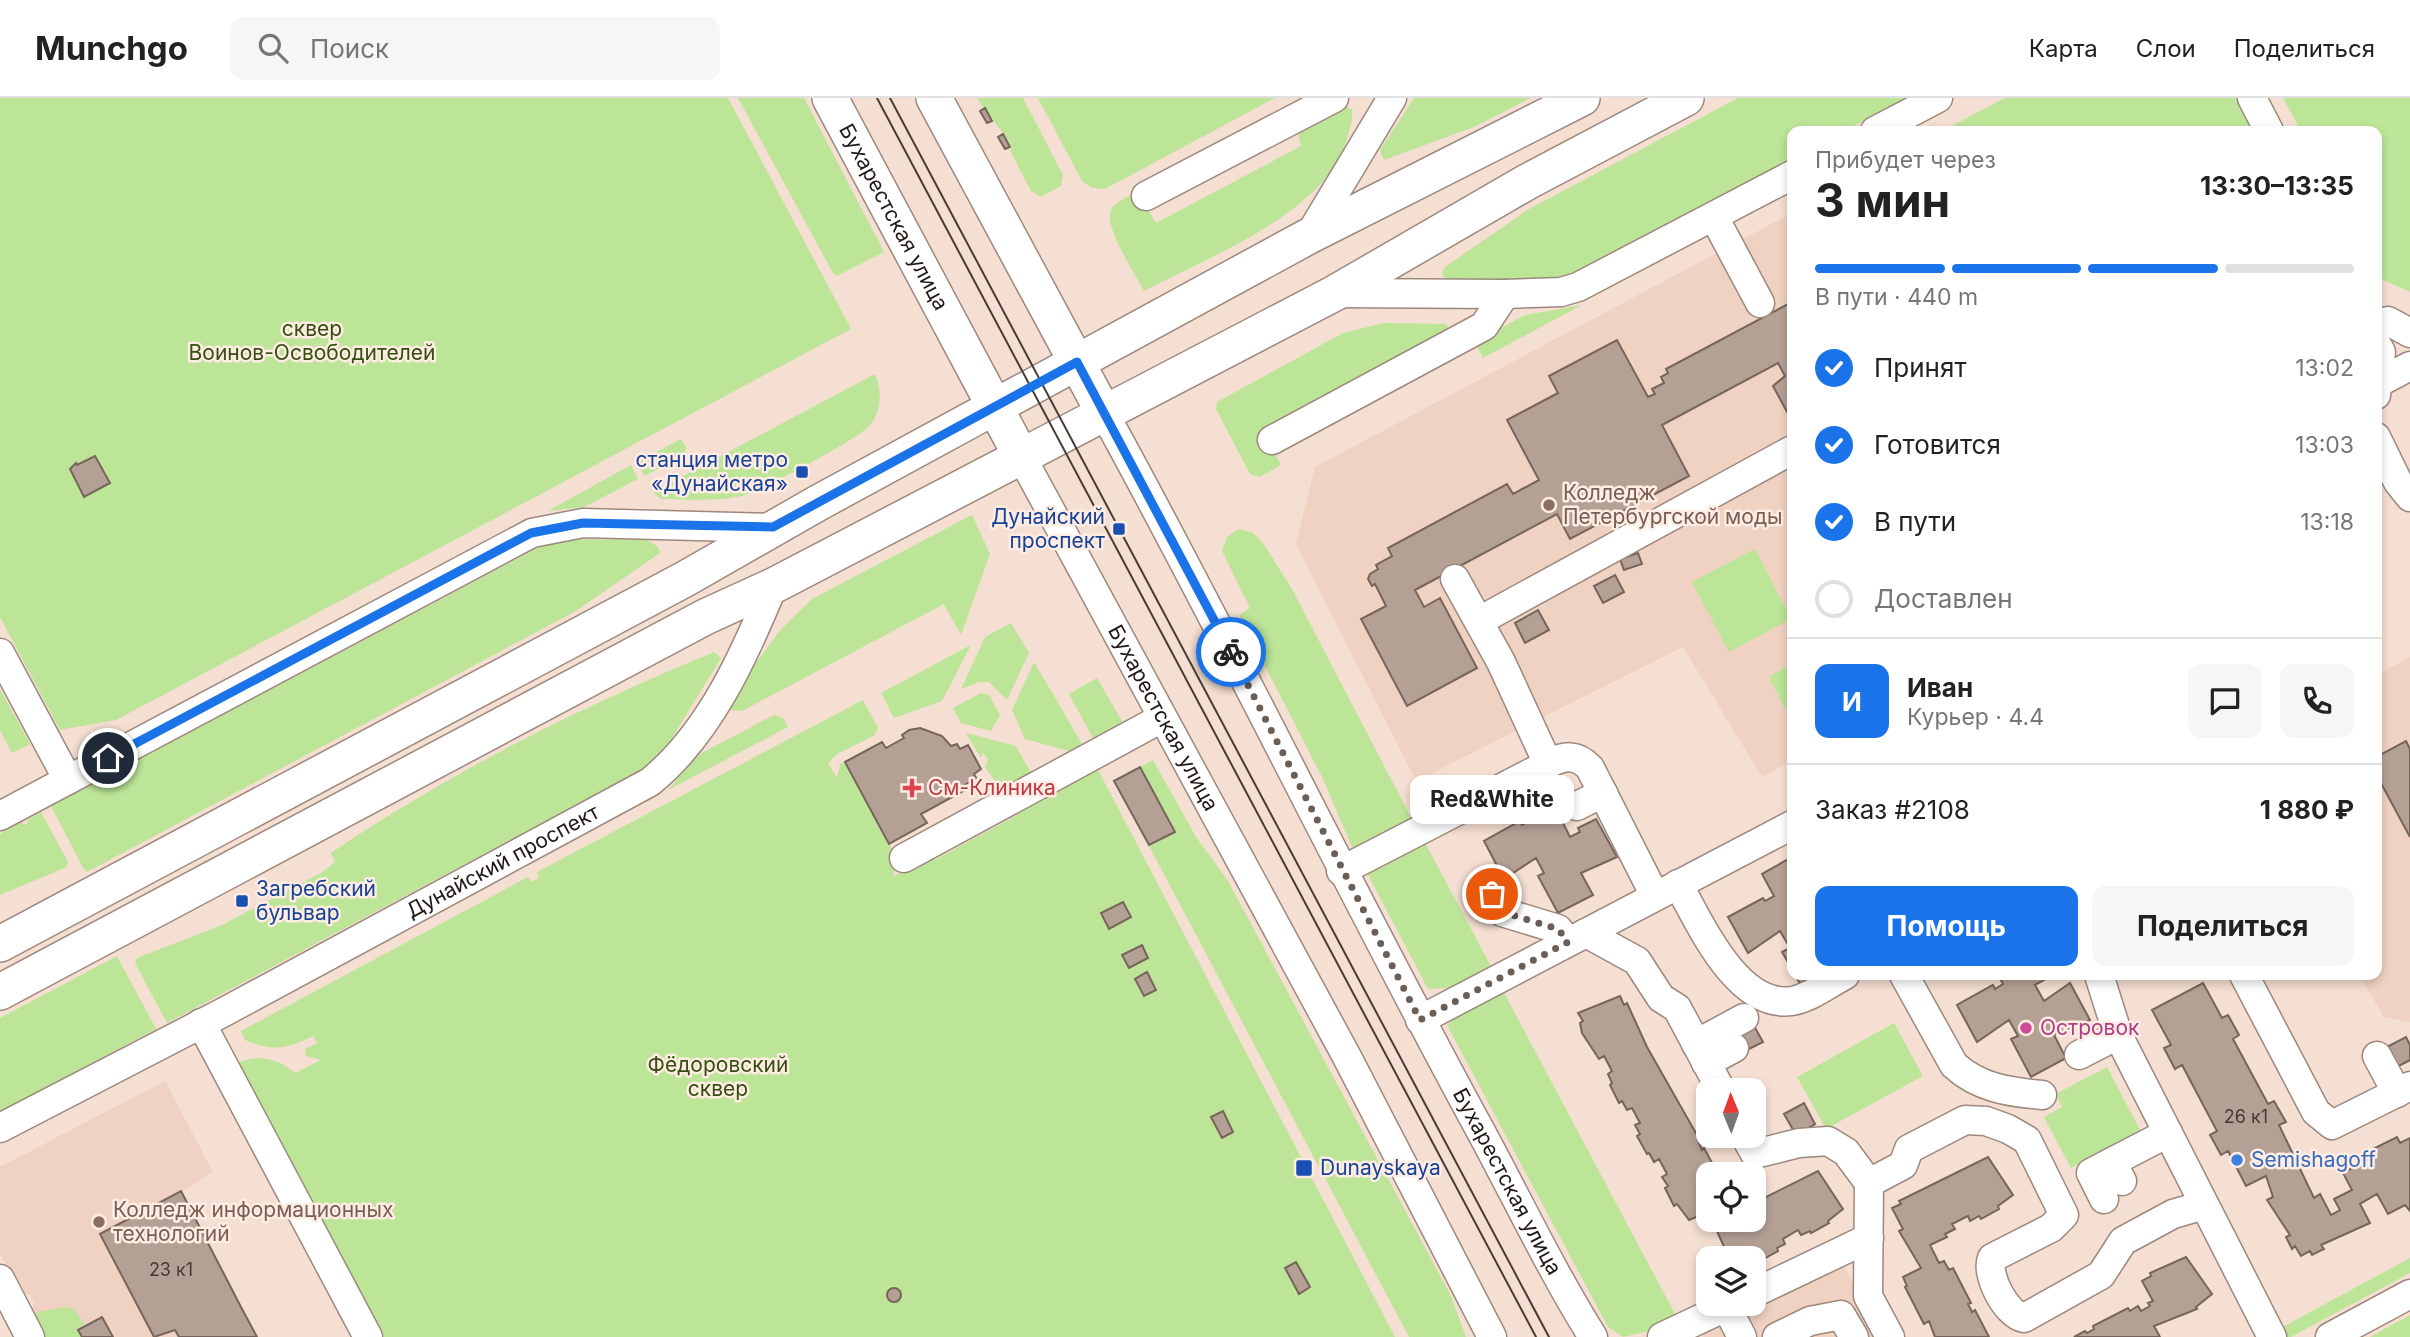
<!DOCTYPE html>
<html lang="ru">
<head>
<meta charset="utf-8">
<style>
  :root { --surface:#fff; --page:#f6f6f6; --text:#222; --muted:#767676; --line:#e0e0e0; --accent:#1a73e8 }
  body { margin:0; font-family:Inter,sans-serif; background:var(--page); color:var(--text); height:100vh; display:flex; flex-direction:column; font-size:26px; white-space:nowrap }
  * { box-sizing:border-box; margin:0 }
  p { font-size:23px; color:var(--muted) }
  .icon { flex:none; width:38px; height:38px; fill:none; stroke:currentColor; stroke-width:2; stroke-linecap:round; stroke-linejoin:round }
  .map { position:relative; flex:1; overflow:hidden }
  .sheet { position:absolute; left:1787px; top:28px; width:595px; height:854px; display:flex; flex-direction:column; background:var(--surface); border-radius:14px; box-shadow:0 4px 10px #0003 }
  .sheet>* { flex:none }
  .needle { width:46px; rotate:359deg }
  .buttons { position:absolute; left:1696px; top:980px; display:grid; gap:14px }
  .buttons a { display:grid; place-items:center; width:70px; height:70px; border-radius:14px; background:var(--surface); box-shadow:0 4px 10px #0003; font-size:35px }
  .pin { position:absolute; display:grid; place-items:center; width:60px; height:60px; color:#fff; margin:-30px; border:4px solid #fff; border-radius:50%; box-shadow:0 2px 7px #0007 }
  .courier { position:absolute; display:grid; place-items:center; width:70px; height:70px; margin:-35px; border:5px solid #1a73e8; border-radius:50%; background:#fff; color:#222; box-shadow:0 2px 9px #0007 }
  .bubble { position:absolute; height:49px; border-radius:14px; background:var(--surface); box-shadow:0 4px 10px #0003; font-size:23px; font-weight:700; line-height:49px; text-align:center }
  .overview em { font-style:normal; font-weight:700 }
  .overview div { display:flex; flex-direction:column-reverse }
  .overview { display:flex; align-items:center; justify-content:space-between; height:119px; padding:0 28px }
  h1 { font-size:46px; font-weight:700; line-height:52px }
  .bar { display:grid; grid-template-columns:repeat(4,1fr); gap:10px 7px; align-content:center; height:84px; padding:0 28px }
  .bar i { height:9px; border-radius:5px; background:var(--line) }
  .bar .on { background:var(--accent) }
  .bar p { grid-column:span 4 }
  .line { display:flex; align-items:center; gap:18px; padding:0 28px; border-top:2px solid var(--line) }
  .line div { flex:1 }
  .round { display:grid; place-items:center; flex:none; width:74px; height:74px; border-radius:14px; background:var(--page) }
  ol { padding:0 28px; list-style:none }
  li { display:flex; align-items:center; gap:21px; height:77px }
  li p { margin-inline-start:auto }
  li .icon { padding:7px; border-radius:50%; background:var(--accent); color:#fff; stroke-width:4 }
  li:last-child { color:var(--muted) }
  li i { width:38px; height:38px; border:4px solid var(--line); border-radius:50% }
  .button { display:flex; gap:14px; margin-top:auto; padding:14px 28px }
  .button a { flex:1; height:80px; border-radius:14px; background:var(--accent); color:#fff; font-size:28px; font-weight:700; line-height:80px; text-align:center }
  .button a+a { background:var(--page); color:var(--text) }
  header { display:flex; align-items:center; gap:42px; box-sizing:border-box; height:98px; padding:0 35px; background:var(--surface); border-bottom:2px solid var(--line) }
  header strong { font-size:33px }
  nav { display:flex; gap:38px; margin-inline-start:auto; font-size:24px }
  .search { width:490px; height:63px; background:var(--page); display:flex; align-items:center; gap:18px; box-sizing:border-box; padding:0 24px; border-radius:14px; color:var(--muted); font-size:26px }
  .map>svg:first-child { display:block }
  .built { fill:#f0d2c2 }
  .green { fill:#bce597; fill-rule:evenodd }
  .building { fill:#b5a095; stroke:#77645a; stroke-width:2 }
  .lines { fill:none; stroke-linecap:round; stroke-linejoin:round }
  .minor-casing { stroke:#9d887d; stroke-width:31 }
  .major-casing { stroke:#9d887d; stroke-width:38 }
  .minor { stroke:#fff; stroke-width:28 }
  .major { stroke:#fff; stroke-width:35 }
  .tram { stroke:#473d37; stroke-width:2 }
  .done { stroke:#6b5e57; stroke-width:7; stroke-dasharray:0 12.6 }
  .route { stroke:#1a73e8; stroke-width:9 }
  .transit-dot { fill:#1a4fb4; stroke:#ffece3; stroke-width:2.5 }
  .education-dot { fill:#8d6e63; stroke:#ffece3; stroke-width:2.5 }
  .health-dot { fill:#e0444e; stroke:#ffece3; stroke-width:2.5 }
  .hotel-dot { fill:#d1479c; stroke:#ffece3; stroke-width:2.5 }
  .shop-dot { fill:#3f7fe0; stroke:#ffece3; stroke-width:2.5 }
  .labels { text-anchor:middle; stroke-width:5; stroke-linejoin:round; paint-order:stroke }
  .number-label { font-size:18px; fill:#463b35 }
  .street-label { font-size:21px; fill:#211915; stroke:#ffece3 }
  .park-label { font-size:21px; fill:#335011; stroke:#ffece3 }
  .transit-label { font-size:21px; fill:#164399; stroke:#ffece3; text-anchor:end }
  .education-label { font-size:21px; fill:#785e54; stroke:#ffece3; text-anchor:start }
  .health-label { font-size:21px; fill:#be3a42; stroke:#ffece3; text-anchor:start }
  .hotel-label { font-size:21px; fill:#b23c85; stroke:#ffece3; text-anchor:start }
  .shop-label { font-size:21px; fill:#366cbe; stroke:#ffece3; text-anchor:start }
</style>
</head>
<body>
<header>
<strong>Munchgo</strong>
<div class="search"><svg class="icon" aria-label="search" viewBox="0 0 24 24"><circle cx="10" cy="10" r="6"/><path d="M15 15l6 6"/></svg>Поиск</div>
<nav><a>Карта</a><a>Слои</a><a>Поделиться</a></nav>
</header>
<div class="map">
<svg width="2410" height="1239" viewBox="0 0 2410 1239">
  <rect width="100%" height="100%" fill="#f5ded2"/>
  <!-- built -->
  <path class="built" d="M1792,115V662L1762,679L1683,549L1416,683L1296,446L1315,369Z
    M2410,559V924L2384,919L2359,877H2376L2377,577Z
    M165,983L213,1074L181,1094L257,1239H39L32,1213L34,1203L30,1197L22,1195L0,1155V1069Z
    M1841,1162L1881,1239H1704L1702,1235Z"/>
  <!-- green -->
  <path class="green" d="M0,0H728L851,231L116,622L60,632L0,519ZM95,358L110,385L84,399L70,372L76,365L77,367Z
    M738,0H804L884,154L837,178L833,175Z
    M977,0H1023L1063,77L1061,88L1041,99L1031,93L1010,52L1012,50C1003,31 986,16 977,0Z
    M1038,0H1275L1105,91L1092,90L1082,83Z
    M1414,0H1531L1474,29L1384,62L1380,52Z
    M1738,0H1907L1844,33H1792V61L1573,178L1548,183H1448L1442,176L1445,169L1529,111Z
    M2005,0H2241L2258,33H1942Z
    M2283,0H2410V194L2377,179L2376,33H2301Z
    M1343,7L1352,12C1353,23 1349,33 1346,44C1323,116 1210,158 1144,193C1136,177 1103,128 1111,112C1115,103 1130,98 1138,94L1156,125L1301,48L1297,32Z
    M1582,207L1483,260L1475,244L1525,217Z
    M1384,225L1446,226L1452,236L1265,337L1281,367L1260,379L1250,376L1216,311L1217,304L1343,235Z
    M875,276C882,293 882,312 870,327C859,341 760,393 742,398C716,404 687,401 661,401L653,394Z
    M681,341L686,349L684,357L644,378L637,364Z
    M631,367L638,381L584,409L548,413Z
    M972,417L990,456L961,537L944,506L742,613L729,612L726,609L729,602L781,531L812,501Z
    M1238,431L1253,435L1263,445L1292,491L1416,729L1355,756L1324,683L1239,517L1250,510L1222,453L1227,439Z
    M570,441L648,442L658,449L660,455L576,513L87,774L83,770L51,708L538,450Z
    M1755,451L1791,521L1729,554L1692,484Z
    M1011,525L1029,555L1007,602L989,584H979L961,591L985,539Z
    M971,547L942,603L894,620L881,595Z
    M714,554L721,560L664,653L649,668L167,925L135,865L137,860L222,827L321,775L335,764L331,755C451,674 580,609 714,554Z
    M1034,564L1082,646L1069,653L1025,641L1012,612Z
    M1792,566V623L1769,579Z
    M1097,580L1123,625L1094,642L1069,596Z
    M0,591L30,646L12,655L0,632Z
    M981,595L989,597L1000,617L991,633L961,625L953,610Z
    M863,602L878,630L875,637L837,656L828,665L837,680L840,666L845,664L901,767L893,775L895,779L904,768L934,752L935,762L1017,717L1015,712L1097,670L1395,1239H384L238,965C257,956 278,960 295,975L321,962L306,958L305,951L317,945L313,938C286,951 274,954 245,942L241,933L528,779L532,784L539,780L537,774Z
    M774,617L783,620L788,629L668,692L698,657Z
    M966,635L1016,648L1031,675L1005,690L997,686L985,669L988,662L983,654L981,660Z
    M1153,662L1196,739L1228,783L1451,1198L1466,1239H1409L1149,748L1175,733L1140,669Z
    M41,714L68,764L67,769L0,797V736L22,724L24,727L28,725L27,722Z
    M1422,739L1494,874L1460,889L1428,891L1365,771Z
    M117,858L156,931L0,1014V920Z
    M1502,891L1675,1216L1676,1220L1645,1234L1623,1239L1608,1229L1447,927L1470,908Z
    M1894,925L1923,978L1826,1031L1797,979Z
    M2107,969L2141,1034L2071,1070L2044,1019L2062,1009L2056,996Z
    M2410,1160V1175L2291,1239H2283L2279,1231Z
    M64,1209L74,1211L84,1226L77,1231L81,1239H37L25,1217Z
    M2410,1217V1239H2370Z"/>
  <!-- building -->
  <path class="building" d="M985,10L992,23L987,25L980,13Z
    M1003,36L1010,49L1005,51L998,39Z
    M1792,204V323L1773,288L1785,278L1778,265L1662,327L1689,378L1570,441L1557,416L1415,492L1424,509L1440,500L1477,570L1407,608L1361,521L1386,508L1375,486L1372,488L1368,481L1370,476L1378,471L1376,467L1392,458L1388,450L1507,386L1513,396L1539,382L1507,322L1558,295L1549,278L1617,242L1648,299L1655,296L1652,291L1664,285L1661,279L1668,275L1666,271Z
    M95,358L110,385L84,399L70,371L76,365L77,367Z
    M1638,455L1642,466L1624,472L1620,461Z
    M1615,477L1624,494L1603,505L1594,488Z
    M1538,512L1549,532L1525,545L1515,525Z
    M920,630L942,638L951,648L957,646L960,651L968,647L981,671L974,676L976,680L963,688L965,692L921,716L927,725L889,746L845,664L882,644L886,650L904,640L902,637L909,632Z
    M2406,643L2410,651V739L2376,676V659Z
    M1140,669L1175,734L1149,747L1114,683Z
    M1553,682L1572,718L1562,723L1570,739L1580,734L1578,730L1596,721L1617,759L1581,775L1593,797L1558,815L1538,778L1544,775L1536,760L1504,781L1484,743L1520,723L1522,727L1529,723L1517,701Z
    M1792,759V871L1782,854L1790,850L1780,833L1748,855L1728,819L1763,800L1765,803L1774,798L1762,776Z
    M1123,804L1131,819L1109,831L1101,815Z
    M1142,847L1148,860L1129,870L1122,857Z
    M1147,874L1156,892L1144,898L1135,881Z
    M1795,877H1825L1802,889Z
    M1998,877H2042L2044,882L2035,887L2044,903L2070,885L2090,922L2054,937L2066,960L2031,979L2011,941L2018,938L2009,922L1977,944L1957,907L1993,887L1995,891L2003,886Z
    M2203,885L2222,920L2228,917L2239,937L2233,941L2268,1006L2274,1003L2286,1024L2279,1027L2314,1100L2320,1096L2331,1117L2340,1112L2334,1101L2352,1092L2343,1075L2376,1057L2373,1051L2397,1039L2400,1045L2410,1040V1113L2405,1107L2388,1116L2377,1096L2360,1106L2370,1125L2321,1147L2324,1151L2312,1157L2310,1153L2301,1158L2295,1148L2292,1151L2286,1139L2290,1137L2267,1102L2273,1099L2266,1078L2246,1088L2228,1053L2221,1057L2210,1037L2217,1033L2182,967L2175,971L2164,950L2171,947L2152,912Z
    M1620,898L1624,907L1627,905L1647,949L1701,1044L1699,1045L1702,1052L1704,1050L1718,1076H1708V1114L1689,1122L1677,1106L1674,1108L1665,1090L1668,1088L1662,1079L1667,1076L1659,1061L1654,1064L1649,1055L1647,1056L1637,1038L1640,1036L1635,1027L1640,1025L1632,1010L1627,1012L1622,1003L1619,1005L1610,987L1612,985L1608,976L1612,973L1604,958L1599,961L1582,935L1580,925L1583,923L1578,915Z
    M1753,926L1763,944L1745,953L1736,935Z
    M2406,939L2410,947V962L2395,970L2385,950Z
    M1804,1005L1815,1026L1796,1037L1784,1016Z
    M1223,1013L1233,1034L1222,1040L1211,1019Z
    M1988,1059L2013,1097L1998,1108L1999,1111L1981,1121L1979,1118L1970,1123L1968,1118L1952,1126L1955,1131L1945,1136L1947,1139L1930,1147L1939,1165L1944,1163L1949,1172L1953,1170L1971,1205L1968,1206L1972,1214L1975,1212L1989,1239H1935L1929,1223L1924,1226L1905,1189L1907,1188L1903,1179L1921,1170L1899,1133L1903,1131L1892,1110L1901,1106L1899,1103Z
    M1818,1073L1843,1111L1828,1123L1829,1125L1811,1135L1810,1133L1801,1137L1798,1132L1783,1141L1785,1146L1777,1150L1778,1153L1760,1163L1736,1160L1730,1149L1725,1151L1712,1122H1754V1105Z
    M181,1093L241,1209L257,1239H179L175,1232L154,1239L100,1136Z
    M2186,1159L2212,1196L2196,1209L2197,1211L2154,1228L2160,1239H2074L2085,1233L2087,1235L2094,1231L2093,1228L2128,1210L2130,1213L2138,1208L2141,1213L2150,1208L2148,1205L2153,1203L2142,1183L2151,1178L2150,1175Z
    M1296,1164L1310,1189L1299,1196L1285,1170Z
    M887 1197a7 7 0 1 1 14 0a7 7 0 1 1-14 0Z
    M102,1219L113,1239H82L78,1232Z"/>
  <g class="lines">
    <!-- minor casing -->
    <g class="minor-casing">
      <g id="minor">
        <path d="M2252,0L2269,33"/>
        <path d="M1875,33L1938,0"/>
        <path d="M1146,98L1334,0"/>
        <path d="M1714,119L1760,205"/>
        <path d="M1309,138L1392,0"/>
        <path d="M1335,195L1505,196L1561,194L1578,189L1792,77"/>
        <path d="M2376,225L2388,223L2410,235"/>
        <path d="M2376,245L2381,254L2376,297"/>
        <path d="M2378,285L2410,268"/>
        <path id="s1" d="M1104,315C1234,551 1350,794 1479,1030C1517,1100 1551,1172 1593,1239"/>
        <path d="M2376,339L2398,384L2410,399"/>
        <path d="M1272,342L1484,228L1505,196"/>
        <path id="s2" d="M1021,358L1347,959L1492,1239"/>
        <path d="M1455,481L1501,564L1548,666"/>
        <path d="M1479,523L1792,352"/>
        <path d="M0,555L68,682"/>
        <path d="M1577,708L1603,695"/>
        <path d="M0,718L532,435L583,425L773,430"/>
        <path d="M904,760L1162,620"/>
        <path d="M1341,773L1548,666C1565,657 1577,656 1590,670L1655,798"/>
        <path d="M1678,786C1700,825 1737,911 1792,903C1810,900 1828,886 1845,877"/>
        <path d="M1492,795L1502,814L1558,831L1568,844"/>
        <path d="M1586,835L1637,863L1661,900L1677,910L1721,992"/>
        <path d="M1904,877L1954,967C1979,990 2009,994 2042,997"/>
        <path d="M2099,877L2118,937L2272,1239"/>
        <path d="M2244,877L2316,1014L2332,1027L2410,988"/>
        <path d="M1420,922L1792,727"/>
        <path d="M201,925L368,1239"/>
        <path d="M1696,946L1744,920"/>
        <path d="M2079,957L2118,937"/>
        <path d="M2377,958L2397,995"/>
        <path d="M1706,965L1734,950"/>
        <path id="s3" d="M0,1030L224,914L650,684C710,635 744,558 773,488"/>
        <path d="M1745,1038L1755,1056L1799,1045L1828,1043L1846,1054L1869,1085L1868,1198L1890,1239"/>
        <path d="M2122,1083L2112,1064L2168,1035"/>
        <path d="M1869,1085L1903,1067L1909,1051L1965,1022L1986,1023L2008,1031L2027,1042L2064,1117L2051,1130L1992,1160C1985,1176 2006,1217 2024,1220L2101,1177L2123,1143L2173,1116L2204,1107"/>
        <path d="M2104,1101L2091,1075L2112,1064"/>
        <path d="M0,1181L30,1239"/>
        <path d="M1754,1195L1869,1140"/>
        <path d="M1726,1208L1742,1239"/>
        <path d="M1662,1239L1732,1206"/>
        <path d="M1777,1239L1810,1223L1841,1217L1854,1239"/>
        <path d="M2330,1239L2410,1196"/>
      </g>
    </g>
    <!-- major casing -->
    <g class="major-casing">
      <g id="major">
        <path id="s4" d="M830,0L1021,358"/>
        <path d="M934,0L1104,315"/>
        <path d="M0,846L685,481L818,405L1309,138L1582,0"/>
        <path d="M0,894L705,519L773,488L1335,195L1527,84L1686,0"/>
      </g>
    </g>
    <!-- minor -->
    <use href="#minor" class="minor"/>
    <!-- major -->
    <use href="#major" class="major"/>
    <!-- tram -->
    <path class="tram" d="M877,0L1536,1239
      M890,0L1549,1239"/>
  </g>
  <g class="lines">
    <!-- done -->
    <path class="done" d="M1231,554L1420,922L1568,844L1558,831L1502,814L1492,796"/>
    <!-- route -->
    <path class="route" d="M108,660L531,435L583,425L773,429L1077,264L1231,554"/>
  </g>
  <!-- markers -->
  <g class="transit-dot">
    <rect x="795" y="367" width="14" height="14" rx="3.5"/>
    <rect x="1112" y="424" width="14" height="14" rx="3.5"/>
    <rect x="235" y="796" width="14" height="14" rx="3.5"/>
    <rect x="1295" y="1061" width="18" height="18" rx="3.5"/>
  </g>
  <g class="education-dot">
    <circle cx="1549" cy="407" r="7"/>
    <circle cx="99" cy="1124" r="7"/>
  </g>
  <path class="health-dot" d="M908.5 679.5h7v7h7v7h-7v7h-7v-7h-7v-7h7z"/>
  <circle class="hotel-dot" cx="2026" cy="930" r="7"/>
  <circle class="shop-dot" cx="2237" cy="1062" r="7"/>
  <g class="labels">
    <!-- number labels -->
    <g class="number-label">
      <text x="2246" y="1025">26 к1</text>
      <text x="171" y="1178">23 к1</text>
    </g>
    <!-- street labels -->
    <g class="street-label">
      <text dy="7" stroke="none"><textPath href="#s4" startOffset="135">Бухарестская улица</textPath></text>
      <text dy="7" stroke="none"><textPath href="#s2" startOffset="298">Бухарестская улица</textPath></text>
      <text dy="7" stroke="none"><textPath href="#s3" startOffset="569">Дунайский проспект</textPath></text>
      <text dy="7" stroke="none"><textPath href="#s1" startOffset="868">Бухарестская улица</textPath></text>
    </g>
    <!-- park labels -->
    <g class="park-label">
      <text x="312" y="238">сквер<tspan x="312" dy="24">Воинов-Освободителей</tspan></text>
      <text x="718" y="974">Фёдоровский<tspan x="718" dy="24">сквер</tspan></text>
    </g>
    <!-- transit labels -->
    <g class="transit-label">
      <text x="788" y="369">станция метро<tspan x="788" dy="24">«Дунайская»</tspan></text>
      <text x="1105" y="426">Дунайский<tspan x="1105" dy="24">проспект</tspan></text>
      <text x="256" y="798" text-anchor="start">Загребский<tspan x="256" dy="24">бульвар</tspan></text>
      <text x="1320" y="1077" text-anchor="start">Dunayskaya</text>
    </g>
    <!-- education labels -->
    <g class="education-label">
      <text x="1563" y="402">Колледж<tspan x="1563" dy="24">Петербургской моды</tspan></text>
      <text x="113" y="1119">Колледж информационных<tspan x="113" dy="24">технологий</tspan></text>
    </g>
    <!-- health labels -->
    <g class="health-label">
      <text x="928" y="697">См-Клиника</text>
    </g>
    <!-- hotel labels -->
    <g class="hotel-label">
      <text x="2040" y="937">Островок</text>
    </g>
    <!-- shop labels -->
    <g class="shop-label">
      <text x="2251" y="1069">Semishagoff</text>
    </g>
  </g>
</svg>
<div class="buttons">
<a><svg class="needle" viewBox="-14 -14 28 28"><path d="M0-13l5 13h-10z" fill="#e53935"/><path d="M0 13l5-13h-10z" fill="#767676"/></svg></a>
<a><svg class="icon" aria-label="locate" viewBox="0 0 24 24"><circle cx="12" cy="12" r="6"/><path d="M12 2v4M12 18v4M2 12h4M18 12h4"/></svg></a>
<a><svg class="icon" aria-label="layers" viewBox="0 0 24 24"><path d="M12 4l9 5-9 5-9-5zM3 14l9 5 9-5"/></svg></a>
</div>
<div class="pin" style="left:1492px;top:796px;background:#ea580c"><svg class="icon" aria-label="bag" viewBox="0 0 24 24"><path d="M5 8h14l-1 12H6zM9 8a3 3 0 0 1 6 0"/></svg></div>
<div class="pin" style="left:108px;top:660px;background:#1f2937"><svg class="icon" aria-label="home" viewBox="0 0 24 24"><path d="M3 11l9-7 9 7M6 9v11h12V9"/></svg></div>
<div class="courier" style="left:1231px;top:554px"><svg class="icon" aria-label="bike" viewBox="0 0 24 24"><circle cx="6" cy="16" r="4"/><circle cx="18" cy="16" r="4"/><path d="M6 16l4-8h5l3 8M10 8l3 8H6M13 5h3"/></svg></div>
<div class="bubble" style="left:1410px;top:677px;width:164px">Red&amp;White</div>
<section class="sheet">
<div class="overview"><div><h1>3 мин</h1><p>Прибудет через</p></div><em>13:30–13:35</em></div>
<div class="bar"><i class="on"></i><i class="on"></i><i class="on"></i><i></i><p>В пути · 440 m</p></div>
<ol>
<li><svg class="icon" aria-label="check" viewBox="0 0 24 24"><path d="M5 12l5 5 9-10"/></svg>Принят<p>13:02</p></li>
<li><svg class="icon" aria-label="check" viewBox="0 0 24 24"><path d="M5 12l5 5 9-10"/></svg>Готовится<p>13:03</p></li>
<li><svg class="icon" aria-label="check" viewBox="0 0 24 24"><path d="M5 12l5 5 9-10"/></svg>В пути<p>13:18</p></li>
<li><i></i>Доставлен</li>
</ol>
<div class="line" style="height:126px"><b class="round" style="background:var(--accent);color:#fff">И</b><div><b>Иван</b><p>Курьер · 4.4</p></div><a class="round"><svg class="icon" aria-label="chat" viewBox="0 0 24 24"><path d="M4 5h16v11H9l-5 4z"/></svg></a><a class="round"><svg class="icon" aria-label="phone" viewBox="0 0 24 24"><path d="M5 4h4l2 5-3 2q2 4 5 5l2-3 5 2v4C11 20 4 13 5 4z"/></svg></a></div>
<div class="line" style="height:91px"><div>Заказ #2108</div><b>1 880 ₽</b></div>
<div class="button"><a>Помощь</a><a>Поделиться</a></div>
</section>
</div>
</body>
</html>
